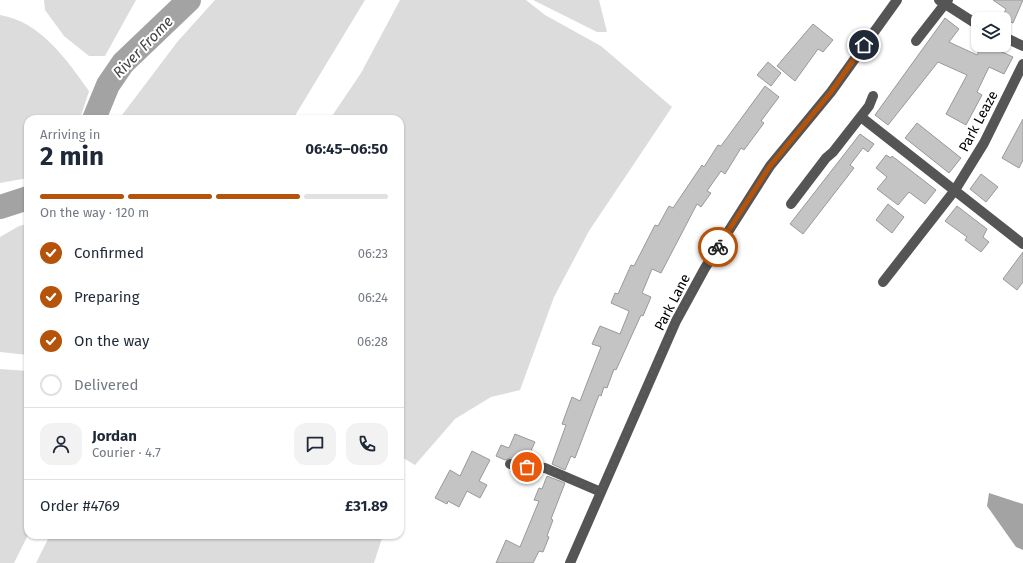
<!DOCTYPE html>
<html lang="en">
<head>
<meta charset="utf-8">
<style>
  :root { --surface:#fff; --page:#f2f2f3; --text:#1f2937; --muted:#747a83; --line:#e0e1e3; --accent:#b45309 }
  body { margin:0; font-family:"Fira Sans",sans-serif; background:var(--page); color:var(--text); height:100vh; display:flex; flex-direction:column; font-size:15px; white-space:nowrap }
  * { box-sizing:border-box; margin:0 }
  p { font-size:13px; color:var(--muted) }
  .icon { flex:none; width:22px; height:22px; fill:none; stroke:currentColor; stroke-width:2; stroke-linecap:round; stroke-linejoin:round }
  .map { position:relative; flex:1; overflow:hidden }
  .sheet { position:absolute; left:24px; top:115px; width:380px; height:424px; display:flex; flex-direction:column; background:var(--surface); border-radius:12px; box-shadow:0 1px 3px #0004 }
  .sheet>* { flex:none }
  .controls { position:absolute; left:971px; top:12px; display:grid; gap:8px }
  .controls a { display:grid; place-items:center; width:40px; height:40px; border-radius:8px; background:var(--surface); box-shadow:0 1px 3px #0004; font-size:20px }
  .pin { position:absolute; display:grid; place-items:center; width:34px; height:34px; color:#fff; margin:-17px; border:2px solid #fff; border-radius:50%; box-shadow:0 1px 4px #0007 }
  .courier { position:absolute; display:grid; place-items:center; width:40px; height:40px; margin:-20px; border:3px solid #b45309; border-radius:50%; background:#fff; color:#222; box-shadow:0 1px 5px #0007 }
  .summary em { font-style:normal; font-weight:700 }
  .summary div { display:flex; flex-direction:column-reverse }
  .summary { display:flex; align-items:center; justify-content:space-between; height:68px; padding:0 16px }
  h1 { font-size:26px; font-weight:700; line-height:30px }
  .bar { display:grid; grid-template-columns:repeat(4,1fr); gap:6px 4px; align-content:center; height:48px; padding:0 16px }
  .bar i { height:5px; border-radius:3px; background:var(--line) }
  .bar .current { background:var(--accent) }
  .bar p { grid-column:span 4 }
  .line { display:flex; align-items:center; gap:10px; padding:0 16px; border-top:1px solid var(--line) }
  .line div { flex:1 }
  .round { display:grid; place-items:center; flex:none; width:42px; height:42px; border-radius:12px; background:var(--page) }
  ol { padding:0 16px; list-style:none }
  li { display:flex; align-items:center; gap:12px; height:44px }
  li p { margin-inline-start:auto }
  li .icon { padding:4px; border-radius:50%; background:var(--accent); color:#fff; stroke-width:4 }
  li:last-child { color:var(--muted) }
  li i { width:22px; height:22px; border:2px solid var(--line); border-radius:50% }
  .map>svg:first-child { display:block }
  .green { fill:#dcdcdc }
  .water { fill:#a3a3a3 }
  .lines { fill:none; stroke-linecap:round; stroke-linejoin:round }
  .river { stroke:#a3a3a3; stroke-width:24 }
  .building { fill:#c4c4c4; stroke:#999 }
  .minor { stroke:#555; stroke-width:10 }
  .done { stroke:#595959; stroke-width:4; stroke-dasharray:0 7.2 }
  .route { stroke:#b45309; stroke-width:5 }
  .labels { text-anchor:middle; stroke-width:4; stroke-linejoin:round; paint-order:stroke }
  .street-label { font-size:14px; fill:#000; stroke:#fff }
  .water-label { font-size:15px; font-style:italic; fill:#444; stroke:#fff }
</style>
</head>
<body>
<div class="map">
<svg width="1023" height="563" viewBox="0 0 1023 563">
  <rect width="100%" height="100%" fill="#fff"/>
  <!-- green -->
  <path class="green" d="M44,0H136L105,56H89L64,36L45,10Z
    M215,0H365L293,119H119L178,41Z
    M400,0H526L545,15L601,46L672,107L589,231L554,297L520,390L491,397L455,419L415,465L400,456V119H330L361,73Z
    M533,0H599L607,32H597Z
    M0,15C41,22 66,59 89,91L80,119H28V178L0,183Z
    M28,224V355L0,352V237L19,226Z
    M0,369L28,371V535L14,563H0Z
    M50,535H383L374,563H36Z"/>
  <!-- water -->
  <path class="water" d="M989,493L1023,504V550L1016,547L987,506Z"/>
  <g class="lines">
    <!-- river -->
    <path class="river" d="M94,119L108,85L123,63L189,0
      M0,207L28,198"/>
  </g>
  <!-- building -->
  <path class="building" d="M993,0H1023L1013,23L1002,18L1006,9Z
    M945,18L959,29L949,42L977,55L982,45H987L1013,57L1004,74L989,67L977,92L982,95L966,125L946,114L967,75L938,62L888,125L875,115Z
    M813,24L833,40L823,52L818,49L795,81L777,66Z
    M768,62L781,73L771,86L757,75Z
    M765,86L779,97L761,121L764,123L744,150L741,148L725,174L721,171L707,191L711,193L701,207L697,204L661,273L652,269L642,293L651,297L643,316L641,315L616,370L614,369L607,388L604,387L601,396L599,395L575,458L571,456L565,470L552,464L566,425L562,424L572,397L580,401L601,347L592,344L600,326L620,334L628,314L629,311L611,303L615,293L618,294L631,265L634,266L655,225L658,226L669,206L673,208L702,165L704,167L718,145L721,146Z
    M1023,119V160L1019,168L1002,158Z
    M917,123L961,158L949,173L905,138Z
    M860,134L874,144L868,152L863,148L850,165L854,168L803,234L790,224Z
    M886,155L891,158L892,156L936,190L925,204L909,192L898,205L877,189L887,177L876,168Z
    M981,174L998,187L986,202L970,189Z
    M888,204L904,217L892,233L876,220Z
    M957,206L987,229L983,237L989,242L981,252L965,240L967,237L945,221Z
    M1023,252V282L1017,290L1003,279Z
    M515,434L535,442L529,455L522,452L519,459L510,458L505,460L496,456L501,445L509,448Z
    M472,451L490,460L479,481L487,485L480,498L467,491L459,507L448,501L447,504L435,498L450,470L460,476Z
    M547,476L565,483L551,519L553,520L547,536L549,537L543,552L539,551L533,563H496L506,540L520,547L539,501L534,500L539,488L542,489Z"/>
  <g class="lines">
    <!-- minor -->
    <path class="minor" d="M939,0L978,25
      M1004,37L1023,46
      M916,41L948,0
      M861,117L1023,244
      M791,204L826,158L833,152L869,106L873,96
      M883,282L955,190L984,143L1023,64
      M510,464L545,468L601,492
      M570,563L676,321L705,268L770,166L831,92L897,0"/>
  </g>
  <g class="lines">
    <!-- done -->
    <path class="done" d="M527,467L545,468L601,492C637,410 669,323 718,247"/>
    <!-- route -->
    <path class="route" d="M718,247L770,166L831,92L864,45"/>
  </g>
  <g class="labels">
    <!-- street labels -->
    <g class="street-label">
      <text transform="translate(978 121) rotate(-62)" y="5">Park Leaze</text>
      <text transform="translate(672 302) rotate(-63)" y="5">Park Lane</text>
    </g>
    <!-- water labels -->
    <g class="water-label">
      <text transform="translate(143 47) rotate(-46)" y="5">River Frome</text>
    </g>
  </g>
</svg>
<div class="controls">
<a><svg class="icon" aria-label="layers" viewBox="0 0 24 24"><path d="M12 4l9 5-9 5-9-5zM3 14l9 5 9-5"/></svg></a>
</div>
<div class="pin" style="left:527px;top:467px;background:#ea580c"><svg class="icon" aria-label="bag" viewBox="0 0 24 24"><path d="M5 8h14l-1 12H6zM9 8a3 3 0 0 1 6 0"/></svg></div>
<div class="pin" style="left:864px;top:45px;background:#1f2937"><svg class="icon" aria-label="home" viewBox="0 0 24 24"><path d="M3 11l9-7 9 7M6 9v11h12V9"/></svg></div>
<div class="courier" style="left:718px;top:247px"><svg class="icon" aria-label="bike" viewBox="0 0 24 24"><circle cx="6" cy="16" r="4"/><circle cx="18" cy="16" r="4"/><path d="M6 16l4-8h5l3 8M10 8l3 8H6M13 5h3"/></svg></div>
<section class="sheet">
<div class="summary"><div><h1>2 min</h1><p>Arriving in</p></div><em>06:45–06:50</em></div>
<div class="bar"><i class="current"></i><i class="current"></i><i class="current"></i><i></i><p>On the way · 120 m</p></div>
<ol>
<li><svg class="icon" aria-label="check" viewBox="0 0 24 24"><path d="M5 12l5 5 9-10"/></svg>Confirmed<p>06:23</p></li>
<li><svg class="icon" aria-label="check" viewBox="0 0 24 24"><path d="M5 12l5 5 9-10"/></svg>Preparing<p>06:24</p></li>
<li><svg class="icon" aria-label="check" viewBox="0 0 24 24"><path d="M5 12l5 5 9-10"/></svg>On the way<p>06:28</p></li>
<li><i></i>Delivered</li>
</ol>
<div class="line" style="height:72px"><a class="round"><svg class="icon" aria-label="person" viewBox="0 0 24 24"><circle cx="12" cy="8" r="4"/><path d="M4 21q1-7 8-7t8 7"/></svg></a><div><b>Jordan</b><p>Courier · 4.7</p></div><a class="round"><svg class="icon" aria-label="chat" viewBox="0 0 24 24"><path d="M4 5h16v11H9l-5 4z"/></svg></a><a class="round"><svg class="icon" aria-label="phone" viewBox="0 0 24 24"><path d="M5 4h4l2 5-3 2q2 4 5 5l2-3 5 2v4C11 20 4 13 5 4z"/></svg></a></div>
<div class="line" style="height:52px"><div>Order #4769</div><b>£31.89</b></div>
</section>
</div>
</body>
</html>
